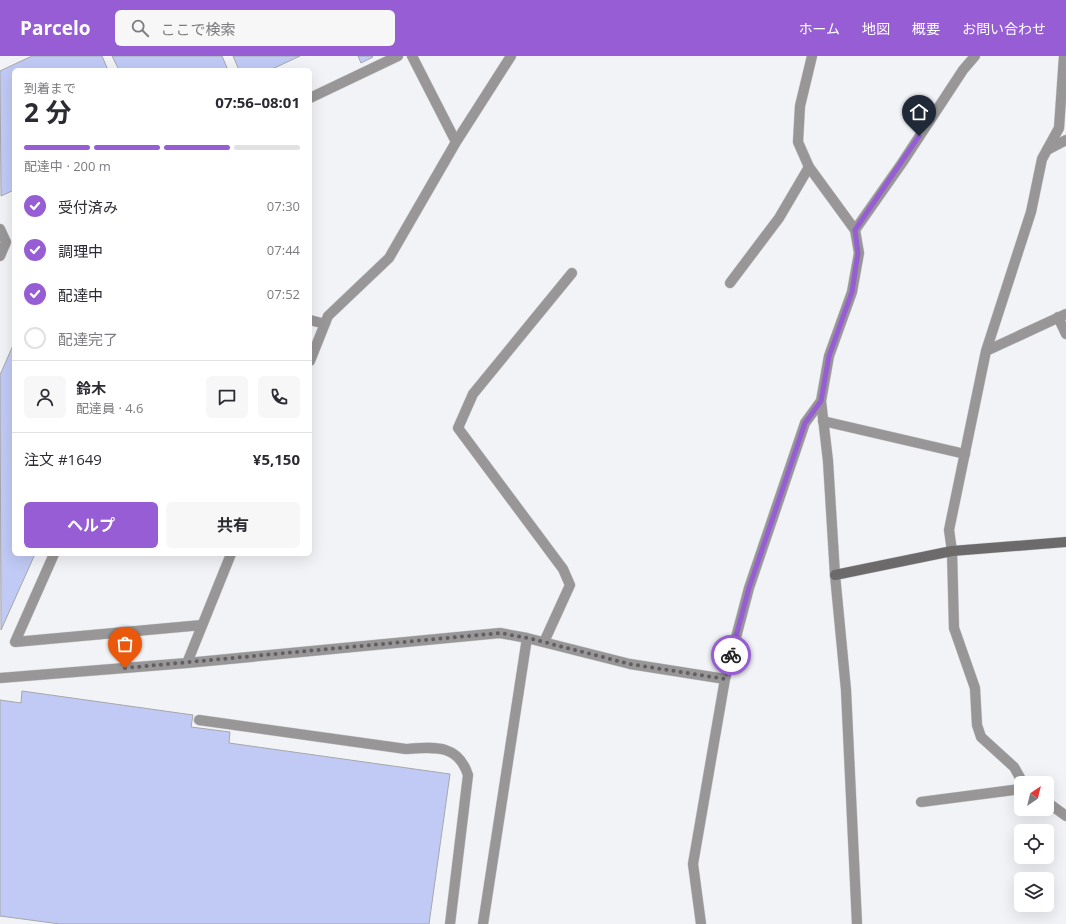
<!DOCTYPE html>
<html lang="ja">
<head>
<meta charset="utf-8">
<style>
  :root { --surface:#fff; --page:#f7f7f7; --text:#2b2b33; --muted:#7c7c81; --line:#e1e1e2; --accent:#965dd5 }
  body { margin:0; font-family:"Open Sans","Noto Sans JP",sans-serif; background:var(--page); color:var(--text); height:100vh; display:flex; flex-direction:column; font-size:15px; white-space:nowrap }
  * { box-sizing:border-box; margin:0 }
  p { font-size:13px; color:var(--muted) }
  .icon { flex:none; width:22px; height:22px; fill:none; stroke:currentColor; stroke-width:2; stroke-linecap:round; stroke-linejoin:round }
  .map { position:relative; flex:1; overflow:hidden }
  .panel { position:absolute; left:12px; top:12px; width:300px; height:488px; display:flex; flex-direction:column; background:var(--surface); border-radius:6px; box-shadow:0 4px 16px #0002 }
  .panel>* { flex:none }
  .needle { width:26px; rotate:35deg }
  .tools { position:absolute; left:1014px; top:720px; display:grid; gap:8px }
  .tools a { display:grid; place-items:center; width:40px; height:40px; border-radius:6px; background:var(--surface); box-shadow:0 4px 16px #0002; font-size:20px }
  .pin { position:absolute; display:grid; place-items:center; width:34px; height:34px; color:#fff; margin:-41px -17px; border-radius:50% 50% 50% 0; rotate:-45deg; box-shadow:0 0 4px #0007 }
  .pin .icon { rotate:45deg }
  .courier { position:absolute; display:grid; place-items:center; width:40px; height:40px; margin:-20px; border:3px solid #965dd5; border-radius:50%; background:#fff; color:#222; box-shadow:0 1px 5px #0007 }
  .overview em { font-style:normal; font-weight:700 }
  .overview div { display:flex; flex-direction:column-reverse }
  .overview { display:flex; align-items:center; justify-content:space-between; height:68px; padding:0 12px }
  h1 { font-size:26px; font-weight:700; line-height:30px }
  .bar { display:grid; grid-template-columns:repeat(4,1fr); gap:6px 4px; align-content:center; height:48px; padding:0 12px }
  .bar i { height:5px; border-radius:3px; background:var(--line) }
  .bar .current { background:var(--accent) }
  .bar p { grid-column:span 4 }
  .line { display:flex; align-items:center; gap:10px; padding:0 12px; border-top:1px solid var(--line) }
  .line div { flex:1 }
  .round { display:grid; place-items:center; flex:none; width:42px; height:42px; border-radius:6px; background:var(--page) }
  ol { padding:0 12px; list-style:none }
  li { display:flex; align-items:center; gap:12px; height:44px }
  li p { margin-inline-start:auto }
  li .icon { padding:4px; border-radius:50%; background:var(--accent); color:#fff; stroke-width:4 }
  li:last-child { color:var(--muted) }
  li i { width:22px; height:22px; border:2px solid var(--line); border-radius:50% }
  .cta { display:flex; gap:8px; margin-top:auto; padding:8px 12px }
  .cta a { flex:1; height:46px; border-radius:6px; background:var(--accent); color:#fff; font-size:16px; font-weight:700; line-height:46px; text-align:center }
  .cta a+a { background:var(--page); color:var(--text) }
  header { display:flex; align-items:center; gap:24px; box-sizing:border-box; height:56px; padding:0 20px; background:var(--accent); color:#fff }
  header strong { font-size:19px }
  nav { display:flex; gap:22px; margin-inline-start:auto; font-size:14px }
  .search { width:280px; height:36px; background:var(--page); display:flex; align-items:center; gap:10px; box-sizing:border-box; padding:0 14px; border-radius:6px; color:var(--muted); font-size:15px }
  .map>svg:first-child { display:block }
  .building { fill:#c0caf5; stroke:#a6a7aa }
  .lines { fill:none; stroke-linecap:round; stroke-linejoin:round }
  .lane-casing { stroke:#cecfd2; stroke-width:11 }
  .street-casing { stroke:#cecfd2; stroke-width:11 }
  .secondary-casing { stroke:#cecfd2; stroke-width:11 }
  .lane { stroke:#989696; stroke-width:10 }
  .street { stroke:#989696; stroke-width:10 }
  .secondary { stroke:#6d6a6b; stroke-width:10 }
  .done { stroke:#5f6062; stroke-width:4; stroke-dasharray:0 7.2 }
  .route { stroke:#965dd5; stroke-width:5 }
</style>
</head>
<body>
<header>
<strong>Parcelo</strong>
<div class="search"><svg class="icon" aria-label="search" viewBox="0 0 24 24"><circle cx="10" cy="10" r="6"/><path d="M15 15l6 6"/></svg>ここで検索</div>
<nav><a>ホーム</a><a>地図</a><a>概要</a><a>お問い合わせ</a></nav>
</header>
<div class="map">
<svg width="1066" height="868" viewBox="0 0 1066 868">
  <rect width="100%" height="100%" fill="#f2f3f7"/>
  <!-- building -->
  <path class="building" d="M32,0H102L108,14H14V134L1,140L0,15Z
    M112,0H222L228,14H119Z
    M233,0H300L270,14H239Z
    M358,0H372L373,1L361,7Z
    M14,287V498H35L1,574L0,319Z
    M22,635L193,659L191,671L230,676L229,687L450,718L429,868H60L0,860V644L21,647Z"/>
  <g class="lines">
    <!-- lane casing -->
    <g class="lane-casing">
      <path id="lane" d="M1047,94L1066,84
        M855,174L902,107L963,14L975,0
        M730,227L779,162L809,111
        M823,365L965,398
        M544,586L570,529L563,513L458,372L473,338L572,217
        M199,664L406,693C435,691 458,688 468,719L450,868
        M921,746L1021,733"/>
    </g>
    <!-- street casing -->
    <g class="street-casing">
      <path id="street" d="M412,0L456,86
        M812,0L800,50L798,86L809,111L855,174L859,197L852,236L829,300L821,345L828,405L835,519L846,634L857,868
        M310,42L398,0
        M0,173L6,186L0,200
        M1058,261L1066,278
        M310,264L325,268
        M986,295L1066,258
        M310,305L328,260L389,202L456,86L511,0
        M54,498L15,586L202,569
        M187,607L231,498
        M0,622L187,607L500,577L527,582L630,608L725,623
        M1023,727L1014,711L981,681L977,669L975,632L954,572L952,495L949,474L986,295L1031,156L1042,103L1059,72L1064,0
        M1047,746L1066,760
        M483,868L527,582
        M701,868L693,808L725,623L749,532L805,367L821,345"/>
    </g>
    <!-- secondary casing -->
    <g class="secondary-casing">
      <path id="secondary" d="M835,519L952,495L1066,486"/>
    </g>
    <!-- lane -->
    <use href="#lane" class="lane"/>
    <!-- street -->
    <use href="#street" class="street"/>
    <!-- secondary -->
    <use href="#secondary" class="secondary"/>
  </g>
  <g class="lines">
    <!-- done -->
    <path class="done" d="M125,612L500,577L528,582L630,608L725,623L731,599"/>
    <!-- route -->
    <path class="route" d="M731,599L749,532L805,367L821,345L829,300L852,236L858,197L855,174L919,80"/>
  </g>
</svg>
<div class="tools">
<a><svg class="needle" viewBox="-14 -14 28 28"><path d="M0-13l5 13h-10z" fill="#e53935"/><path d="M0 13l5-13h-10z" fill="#7c7c81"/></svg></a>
<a><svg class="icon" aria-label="locate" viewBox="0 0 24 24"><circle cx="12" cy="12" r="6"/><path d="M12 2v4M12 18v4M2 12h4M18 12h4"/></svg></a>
<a><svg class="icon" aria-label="layers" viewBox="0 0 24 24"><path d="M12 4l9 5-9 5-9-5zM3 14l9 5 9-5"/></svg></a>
</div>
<div class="pin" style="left:125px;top:612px;background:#ea580c"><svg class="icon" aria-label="bag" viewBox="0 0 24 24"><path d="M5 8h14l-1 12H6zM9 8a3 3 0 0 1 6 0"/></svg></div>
<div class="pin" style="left:919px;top:80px;background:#1f2937"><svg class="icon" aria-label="home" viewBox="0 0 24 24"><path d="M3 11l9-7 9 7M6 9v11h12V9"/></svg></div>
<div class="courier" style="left:731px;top:599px"><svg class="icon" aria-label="bike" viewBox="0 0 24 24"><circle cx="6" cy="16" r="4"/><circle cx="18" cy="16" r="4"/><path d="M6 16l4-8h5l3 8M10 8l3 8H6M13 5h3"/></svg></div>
<section class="panel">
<div class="overview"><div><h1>2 分</h1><p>到着まで</p></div><em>07:56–08:01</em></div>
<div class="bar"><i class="current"></i><i class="current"></i><i class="current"></i><i></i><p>配達中 · 200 m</p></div>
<ol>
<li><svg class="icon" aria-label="check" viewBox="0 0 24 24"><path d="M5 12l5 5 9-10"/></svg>受付済み<p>07:30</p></li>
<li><svg class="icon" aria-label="check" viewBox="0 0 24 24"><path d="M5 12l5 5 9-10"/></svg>調理中<p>07:44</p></li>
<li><svg class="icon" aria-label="check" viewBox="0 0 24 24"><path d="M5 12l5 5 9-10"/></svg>配達中<p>07:52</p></li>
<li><i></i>配達完了</li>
</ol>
<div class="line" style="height:72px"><a class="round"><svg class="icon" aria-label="person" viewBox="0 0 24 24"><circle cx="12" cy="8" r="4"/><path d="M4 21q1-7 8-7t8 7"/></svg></a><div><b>鈴木</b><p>配達員 · 4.6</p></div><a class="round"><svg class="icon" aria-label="chat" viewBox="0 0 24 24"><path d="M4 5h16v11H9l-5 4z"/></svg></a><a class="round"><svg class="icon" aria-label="phone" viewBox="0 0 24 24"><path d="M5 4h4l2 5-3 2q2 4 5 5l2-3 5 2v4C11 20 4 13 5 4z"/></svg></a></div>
<div class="line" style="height:52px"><div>注文 #1649</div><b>¥5,150</b></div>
<div class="cta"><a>ヘルプ</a><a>共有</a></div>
</section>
</div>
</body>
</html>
